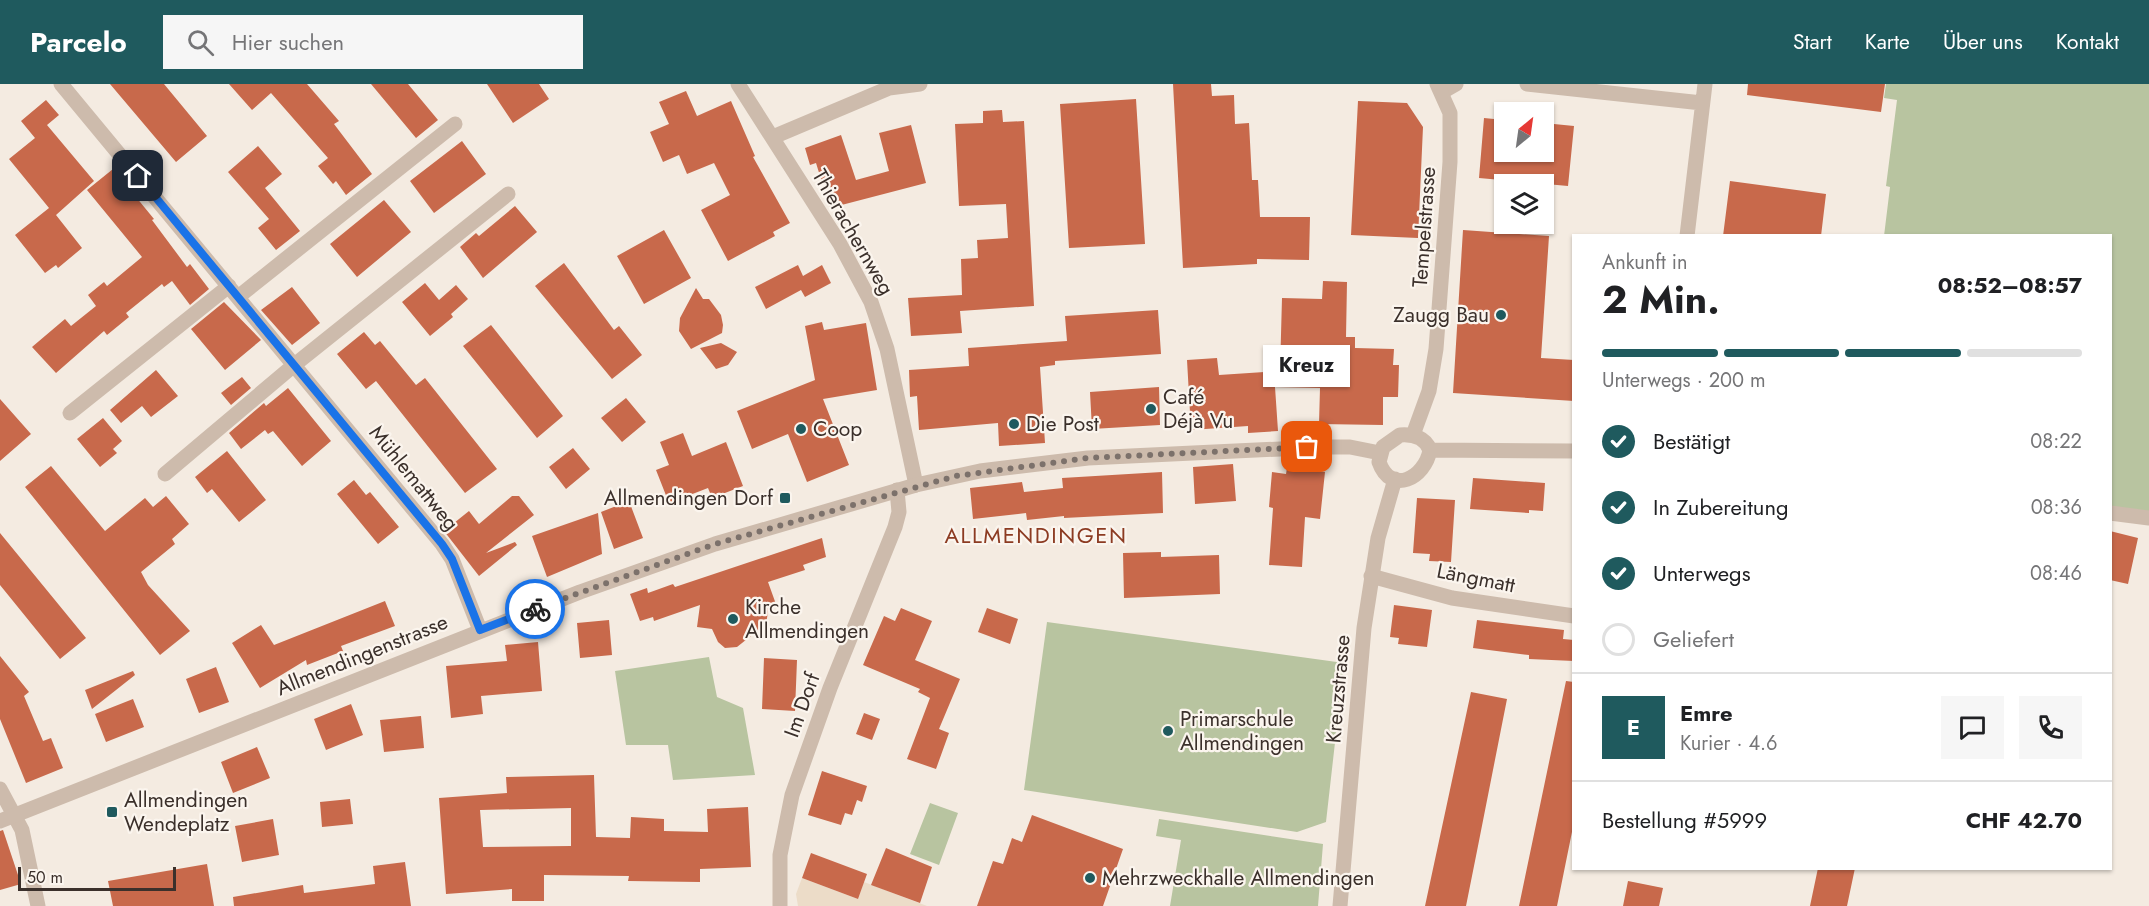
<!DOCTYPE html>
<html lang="de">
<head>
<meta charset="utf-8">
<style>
  :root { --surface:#fff; --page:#f6f6f6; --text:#202124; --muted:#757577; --line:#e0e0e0; --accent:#1f5a5e }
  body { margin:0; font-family:Jost,sans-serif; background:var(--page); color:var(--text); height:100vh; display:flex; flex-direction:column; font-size:22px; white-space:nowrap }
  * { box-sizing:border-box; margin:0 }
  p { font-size:20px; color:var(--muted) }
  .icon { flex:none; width:33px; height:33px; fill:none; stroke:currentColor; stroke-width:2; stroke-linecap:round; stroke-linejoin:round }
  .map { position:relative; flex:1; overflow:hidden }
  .panel { position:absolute; left:1572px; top:150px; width:540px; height:636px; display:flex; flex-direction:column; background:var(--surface); border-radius:0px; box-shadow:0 2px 4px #0004 }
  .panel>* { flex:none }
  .needle { width:39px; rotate:29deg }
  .buttons { position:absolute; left:1494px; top:18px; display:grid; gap:12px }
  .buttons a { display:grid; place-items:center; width:60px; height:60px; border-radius:0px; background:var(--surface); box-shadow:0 2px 4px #0004; font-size:30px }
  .scale { position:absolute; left:18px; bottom:15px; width:158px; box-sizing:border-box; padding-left:6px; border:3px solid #3b302b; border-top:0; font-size:16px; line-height:21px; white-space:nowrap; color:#3b302b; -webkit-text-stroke:4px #fbf5ee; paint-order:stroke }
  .pin { position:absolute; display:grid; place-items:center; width:51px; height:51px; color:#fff; margin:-26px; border-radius:12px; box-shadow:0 3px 9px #0006 }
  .courier { position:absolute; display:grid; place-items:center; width:60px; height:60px; margin:-30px; border:4px solid #1a73e8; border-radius:50%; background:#fff; color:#222; box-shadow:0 2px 8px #0007 }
  .bubble { position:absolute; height:42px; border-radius:0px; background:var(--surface); box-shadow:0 2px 4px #0004; font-size:20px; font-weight:700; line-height:42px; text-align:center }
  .summary em { font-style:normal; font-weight:700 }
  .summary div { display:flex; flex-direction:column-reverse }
  .summary { display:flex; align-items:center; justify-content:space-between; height:102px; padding:0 30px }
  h1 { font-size:39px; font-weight:700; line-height:45px }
  .bar { display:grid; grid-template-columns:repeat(4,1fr); gap:9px 6px; align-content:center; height:72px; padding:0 30px }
  .bar i { height:8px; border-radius:4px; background:var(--line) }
  .bar .current { background:var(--accent) }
  .bar p { grid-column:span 4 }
  .line { display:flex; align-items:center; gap:15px; padding:0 30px; border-top:2px solid var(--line) }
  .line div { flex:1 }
  .round { display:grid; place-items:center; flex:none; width:63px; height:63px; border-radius:0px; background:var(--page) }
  ol { padding:0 30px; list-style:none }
  li { display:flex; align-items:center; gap:18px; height:66px }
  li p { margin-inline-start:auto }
  li .icon { padding:6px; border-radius:50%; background:var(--accent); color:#fff; stroke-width:4 }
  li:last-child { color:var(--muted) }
  li i { width:33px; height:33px; border:3px solid var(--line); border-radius:50% }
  header { display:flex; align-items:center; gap:36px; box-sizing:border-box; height:84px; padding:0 30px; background:var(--accent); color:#fff }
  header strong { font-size:28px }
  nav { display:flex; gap:33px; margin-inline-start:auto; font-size:21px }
  .search { width:420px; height:54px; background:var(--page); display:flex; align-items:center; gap:15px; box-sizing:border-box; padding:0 21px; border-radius:0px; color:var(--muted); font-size:22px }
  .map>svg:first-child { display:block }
  .green { fill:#b8c4a0 }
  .plaza { fill:#ecdcc8 }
  .building { fill:#c8694b; fill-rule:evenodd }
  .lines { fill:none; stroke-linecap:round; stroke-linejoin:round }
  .minor { stroke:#cdbbac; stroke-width:15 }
  .tertiary { stroke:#cdbbac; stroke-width:15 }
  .done { stroke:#7c716b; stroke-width:6; stroke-dasharray:0 10.8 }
  .route { stroke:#1a73e8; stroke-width:8 }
  .poi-dot { fill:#1f5a5e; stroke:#fbf5ee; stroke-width:2 }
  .labels { text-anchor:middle; stroke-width:4.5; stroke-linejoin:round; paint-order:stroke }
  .street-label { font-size:21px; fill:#3b302b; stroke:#fbf5ee }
  .poi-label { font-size:21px; fill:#3b302b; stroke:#fbf5ee; text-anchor:start }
  .neighbourhood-label { font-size:22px; letter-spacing:1.5px; fill:#8c3b22; stroke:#fbf5ee }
</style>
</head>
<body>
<header>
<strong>Parcelo</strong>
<div class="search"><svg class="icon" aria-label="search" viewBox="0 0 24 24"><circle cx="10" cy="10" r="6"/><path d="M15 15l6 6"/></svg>Hier suchen</div>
<nav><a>Start</a><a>Karte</a><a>Über uns</a><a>Kontakt</a></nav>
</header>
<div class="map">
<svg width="2149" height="822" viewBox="0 0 2149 822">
  <rect width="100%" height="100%" fill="#f4ebe1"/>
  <!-- green -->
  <path class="green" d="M1886,0H2149V434L2111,429L2110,152H1884L1890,103L1886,102L1897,16L1884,14Z
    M1047,538L1344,579L1326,738L1297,748L1024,706Z
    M709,573L717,613L743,624L755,691L673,696L668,661H626L615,587Z
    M930,719L958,729L939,781L910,770Z
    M1159,735L1323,760L1318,822H1170L1181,756L1156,752Z"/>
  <!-- plaza -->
  <path class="plaza" d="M802,794L858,815L864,798L927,822H798L796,810Z"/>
  <!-- building -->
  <path class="building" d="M110,0H164L207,52L176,78Z
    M229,0H307L339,37L334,40L372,90L346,111L336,97L333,100L318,82L328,74L271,9L252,26Z
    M371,0H408L438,36L416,54Z
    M487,0H539L549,15L513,39Z
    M1173,0H1211L1212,12L1234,11L1235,40L1249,39L1252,96H1258L1260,133H1310L1309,176L1257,175V180L1183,184Z
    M1748,0H1885L1881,28L1747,11Z
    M686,7L697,32L731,17L755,72L753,73L790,139L773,148L775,152L728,177L701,126L730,111L714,79L687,90L679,71L663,78L650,48L669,40L659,18Z
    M1136,15L1145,160L1069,164L1060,20Z
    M46,16L59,31L47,41L94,97L56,131L82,164L58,184L56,181L45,189L15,151L49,124L9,75L35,54L21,37Z
    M1358,17L1407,19L1423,43L1418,154L1351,151Z
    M1002,26L1003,38L1024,37L1034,222L960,227L962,249L911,252L908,214L962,211L961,175L978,174L977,156L1008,154L1006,120L959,122L955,40L983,39V27Z
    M1484,34L1504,36V68H1544V39L1574,42L1568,102L1479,94Z
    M911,41L926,99L830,124L816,79L810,81L805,64L841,51L856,96L889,87L879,49Z
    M462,57L486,90L434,129L410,97Z
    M258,62L282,90L265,104L300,147L276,166L258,144L269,135L228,88Z
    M113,85L154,135L152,136L187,183L190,180L209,205L190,221L172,197L164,203L162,200L126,229L129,233L107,251L104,247L56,289L32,263L65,235L71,242L96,222L88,211L104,198L107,202L142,173L87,106Z
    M1730,97L1826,110L1821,152H1723Z
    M384,116L411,148L357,193L330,160Z
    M515,122L537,148L483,194L460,163L476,149L479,152Z
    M664,146L691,194L644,220L617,172Z
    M1463,146L1549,152L1541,274L1574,276V317L1453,309Z
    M564,179L614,246L619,242L642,271L612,295L535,202Z
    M798,181L803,192L822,181L831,199L805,213L801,206L766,225L755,203Z
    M1323,197L1347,198L1346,253H1355V264L1394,265L1393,281H1399L1398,313H1383V341L1319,340L1320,304L1275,303L1278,347L1248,349V342L1191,346L1187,276L1217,274L1219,291L1280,287L1282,214L1322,215Z
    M425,199L439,216L456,201L468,215L451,230L453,233L430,252L402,218Z
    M292,203L320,239L292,261L261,226Z
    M696,204L703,215H709L721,231L723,241L722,249L691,265L679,247L680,234Z
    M224,218L261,256L225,286L191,245Z
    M1158,226L1161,270L1055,277V281L1040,283L1045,359L999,362L998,339L919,346L917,312L910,313L909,286L969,282L968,264L1067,257L1065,232Z
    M822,238L824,246L866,239L877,306L823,315L849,381L807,398L788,350L752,365L737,327L815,296L805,242Z
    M491,241L563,332L537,354L463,262Z
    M364,248L375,261L380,257L416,301L425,294L497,385L465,409L376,297L366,305L337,270Z
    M721,259L737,268L728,281L716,285L700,264Z
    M156,286L178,312L151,333L142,322L121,339L110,326Z
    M242,293L251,304L231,321L221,309Z
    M1159,303L1160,341L1092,345L1090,308Z
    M288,304L331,357L302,382L273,347L268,350L265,346L241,365L229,349L264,319L266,322Z
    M626,314L646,338L622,358L601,334Z
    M0,315L31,350L0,377Z
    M103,334L122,357L113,365L117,369L100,383L77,355Z
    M683,349L692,372L726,358L743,402L712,414L708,404L669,419L656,386L669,381L660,358Z
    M573,364L590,385L566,405L549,383Z
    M227,367L266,416L239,438L212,405L207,409L195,393Z
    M1233,380L1236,417L1195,420L1193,383Z
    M51,382L105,447L145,414L153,423L166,412L189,440L172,455L175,460L141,488L148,501L190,547L160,571L25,403Z
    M1287,384L1325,388L1320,435L1305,433L1302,483L1269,481L1273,424L1269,423L1272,388L1286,390Z
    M1162,388L1163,429L1064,434V432L1027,436L1026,429L973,435L970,404L1022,398L1024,408L1063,404L1062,394Z
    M1473,394L1545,399L1543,427L1529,426V429L1470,425Z
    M354,396L366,411L370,408L399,443L378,460L337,410Z
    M512,412H519L534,431L486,469L515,458L517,461L479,492L444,447L469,427L479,440Z
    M1417,414L1455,416L1451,478L1429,477L1430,470L1413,469Z
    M629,417L643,454L614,465L601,428Z
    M598,429L602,470L547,493L532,452Z
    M2110,447L2138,454L2128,500L2110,496Z
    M0,449L86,554L60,575L0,501Z
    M822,454L826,473L803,481L805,486L768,498L777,523L769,522L766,540L737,563L725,564L718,558L712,545L697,543L700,521L654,537L653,533L640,537L630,510L647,504L648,509L673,500L675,503Z
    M1161,468V473L1219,471L1220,510L1124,514L1123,469Z
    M385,517L395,542L341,562L343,567L307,581L306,576L260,604L232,559L261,541L274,561Z
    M1394,521L1432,526L1427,563L1398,560L1399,554L1390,553Z
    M901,524L932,537L915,576L960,595L939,645L949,649L936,685L907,675L930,614L918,608L920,605L863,581L884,532L895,537Z
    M987,524L1018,535L1010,560L978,548Z
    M609,536L612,571L580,574L577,539Z
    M1477,536L1564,546L1563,555L1574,556V577L1529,575V571L1473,564Z
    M538,558L542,607L481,612L483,630L451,634L446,582L507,577L505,561Z
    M0,572L29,608L24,612L43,657L51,654L63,684L26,699L0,635Z
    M764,574L797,576L795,627L762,625Z
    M216,583L229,618L199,629L186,595Z
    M133,587L135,591L92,625L85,606Z
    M1566,597L1574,598V738L1557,822H1519Z
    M1471,608L1507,615L1477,767L1466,822H1425Z
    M133,615L144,643L106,658L95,630Z
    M351,620L363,651L326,666L314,635Z
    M864,629L880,635L872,656L856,650Z
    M421,632L424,664L384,668L380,636Z
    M257,663L270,694L233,709L221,678Z
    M822,687L867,702L862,718L857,716L852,731L845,729L841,741L808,731Z
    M594,691L596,753L630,754L631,733L664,735V747L708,748L707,725L748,723L751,783L700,785V798L628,797L629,792L544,791V817H512V805L446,810L439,714L507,709L506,693ZM571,724V762L483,763L480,726Z
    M350,715L353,740L322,743L320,718Z
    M1032,731L1123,765L1103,822H977L993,777L1003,780L1012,754L1022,758Z
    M273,735L279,771L242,778L235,742Z
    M3,746L21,800L0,806V747Z
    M886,764L932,783L920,819L871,801Z
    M811,769L867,790L858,815L802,794Z
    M405,778L411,822H234L233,813L303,801L304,809L375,800L373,782Z
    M207,780L214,822H113L108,797Z
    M1818,784H1855L1847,822H1810Z
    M1628,797L1663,804L1659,822H1623Z"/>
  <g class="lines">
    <!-- minor -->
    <path class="minor" d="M61,0L442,460L452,475L480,546
      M738,0L840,160L871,218L887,265L916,401
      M1527,0L1702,19
      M1442,8L1456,0
      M773,53L889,4L920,0
      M1687,152L1705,0
      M238,213L455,40
      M70,329L229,202
      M165,390L293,282L508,110
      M1371,492L1452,514L1574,532
      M0,705L22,746L38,822
      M780,822V771L792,711L830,604L895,443L899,428L897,406"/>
    <!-- tertiary -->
    <path class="tertiary" d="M1400,351C1412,350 1425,353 1430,366C1425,394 1391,412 1379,378L1383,363Z
      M1413,351L1429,307L1436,265L1450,78V29L1437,0
      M1430,366L1574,367
      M2110,429L2149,434
      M0,737L580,508L715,460L916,401L980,387L1088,374L1322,363H1350L1380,369
      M1340,822L1364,544L1378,454L1395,395"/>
  </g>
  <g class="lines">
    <!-- done -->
    <path class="done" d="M535,525L715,460L956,392L1088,374L1307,363"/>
    <!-- route -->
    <path class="route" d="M138,92L442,460L452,475L480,546L535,525"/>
  </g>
  <!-- markers -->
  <g class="poi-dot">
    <circle cx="1501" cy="231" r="6"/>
    <circle cx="1151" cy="325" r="6"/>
    <circle cx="1014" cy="340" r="6"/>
    <circle cx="801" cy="345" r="6"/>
    <rect x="779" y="408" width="12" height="12" rx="3"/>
    <circle cx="733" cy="535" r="6"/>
    <circle cx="1168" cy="647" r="6"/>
    <rect x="106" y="722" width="12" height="12" rx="3"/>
    <circle cx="1090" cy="794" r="6"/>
  </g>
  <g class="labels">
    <!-- street labels -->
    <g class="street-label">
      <text transform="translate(1424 143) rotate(-86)" y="7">Tempelstrasse</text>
      <text transform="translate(853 148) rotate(60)" y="7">Thierachernweg</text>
      <text transform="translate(414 394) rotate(51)" y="7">Mühlemattweg</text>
      <text transform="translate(1476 494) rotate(11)" y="7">Längmatt</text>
      <text transform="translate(362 571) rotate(-22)" y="7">Allmendingenstrasse</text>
      <text transform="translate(1338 605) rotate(-85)" y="7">Kreuzstrasse</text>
      <text transform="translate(802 621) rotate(-70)" y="7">Im Dorf</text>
    </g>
    <!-- poi labels -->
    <g class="poi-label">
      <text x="1489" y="238" text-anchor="end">Zaugg Bau</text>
      <text x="1163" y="320">Café<tspan x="1163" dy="24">Déjà Vu</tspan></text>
      <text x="1026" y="347">Die Post</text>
      <text x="813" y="352">Coop</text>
      <text x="773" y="421" text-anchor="end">Allmendingen Dorf</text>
      <text x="745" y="530">Kirche<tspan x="745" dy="24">Allmendingen</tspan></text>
      <text x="1180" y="642">Primarschule<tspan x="1180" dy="24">Allmendingen</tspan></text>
      <text x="124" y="723">Allmendingen<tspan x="124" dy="24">Wendeplatz</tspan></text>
      <text x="1102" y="801">Mehrzweckhalle Allmendingen</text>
    </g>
    <!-- neighbourhood labels -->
    <g class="neighbourhood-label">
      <text x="1036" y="459">ALLMENDINGEN</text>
    </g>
  </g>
</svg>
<div class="buttons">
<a><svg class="needle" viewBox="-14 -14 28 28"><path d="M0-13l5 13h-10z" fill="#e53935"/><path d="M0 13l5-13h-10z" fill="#757577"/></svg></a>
<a><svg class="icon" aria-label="layers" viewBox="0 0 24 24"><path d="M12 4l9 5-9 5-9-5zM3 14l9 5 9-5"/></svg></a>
</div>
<div class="scale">50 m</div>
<div class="pin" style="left:1307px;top:363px;background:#ea580c"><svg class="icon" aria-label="bag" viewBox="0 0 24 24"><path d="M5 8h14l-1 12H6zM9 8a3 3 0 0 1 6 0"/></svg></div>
<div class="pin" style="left:138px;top:92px;background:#1f2937"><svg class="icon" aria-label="home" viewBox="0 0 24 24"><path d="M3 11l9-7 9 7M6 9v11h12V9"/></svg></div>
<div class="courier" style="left:535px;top:525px"><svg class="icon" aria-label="bike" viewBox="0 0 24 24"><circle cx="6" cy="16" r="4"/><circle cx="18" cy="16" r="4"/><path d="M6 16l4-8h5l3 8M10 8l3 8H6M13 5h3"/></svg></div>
<div class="bubble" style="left:1263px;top:261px;width:87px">Kreuz</div>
<section class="panel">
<div class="summary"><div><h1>2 Min.</h1><p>Ankunft in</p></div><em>08:52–08:57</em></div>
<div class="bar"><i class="current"></i><i class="current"></i><i class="current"></i><i></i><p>Unterwegs · 200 m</p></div>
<ol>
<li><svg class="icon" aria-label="check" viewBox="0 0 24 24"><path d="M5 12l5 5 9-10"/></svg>Bestätigt<p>08:22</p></li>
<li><svg class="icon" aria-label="check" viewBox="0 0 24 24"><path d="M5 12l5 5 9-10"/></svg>In Zubereitung<p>08:36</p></li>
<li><svg class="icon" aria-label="check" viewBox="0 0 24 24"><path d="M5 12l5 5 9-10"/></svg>Unterwegs<p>08:46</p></li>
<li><i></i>Geliefert</li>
</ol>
<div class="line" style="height:108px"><b class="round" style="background:var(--accent);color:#fff">E</b><div><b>Emre</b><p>Kurier · 4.6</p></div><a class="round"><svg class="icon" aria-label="chat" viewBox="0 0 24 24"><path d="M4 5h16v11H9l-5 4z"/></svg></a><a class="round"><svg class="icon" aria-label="phone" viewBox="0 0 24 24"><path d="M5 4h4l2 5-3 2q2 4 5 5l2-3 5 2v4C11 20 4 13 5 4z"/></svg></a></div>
<div class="line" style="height:78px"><div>Bestellung #5999</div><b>CHF 42.70</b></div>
</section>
</div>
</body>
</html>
